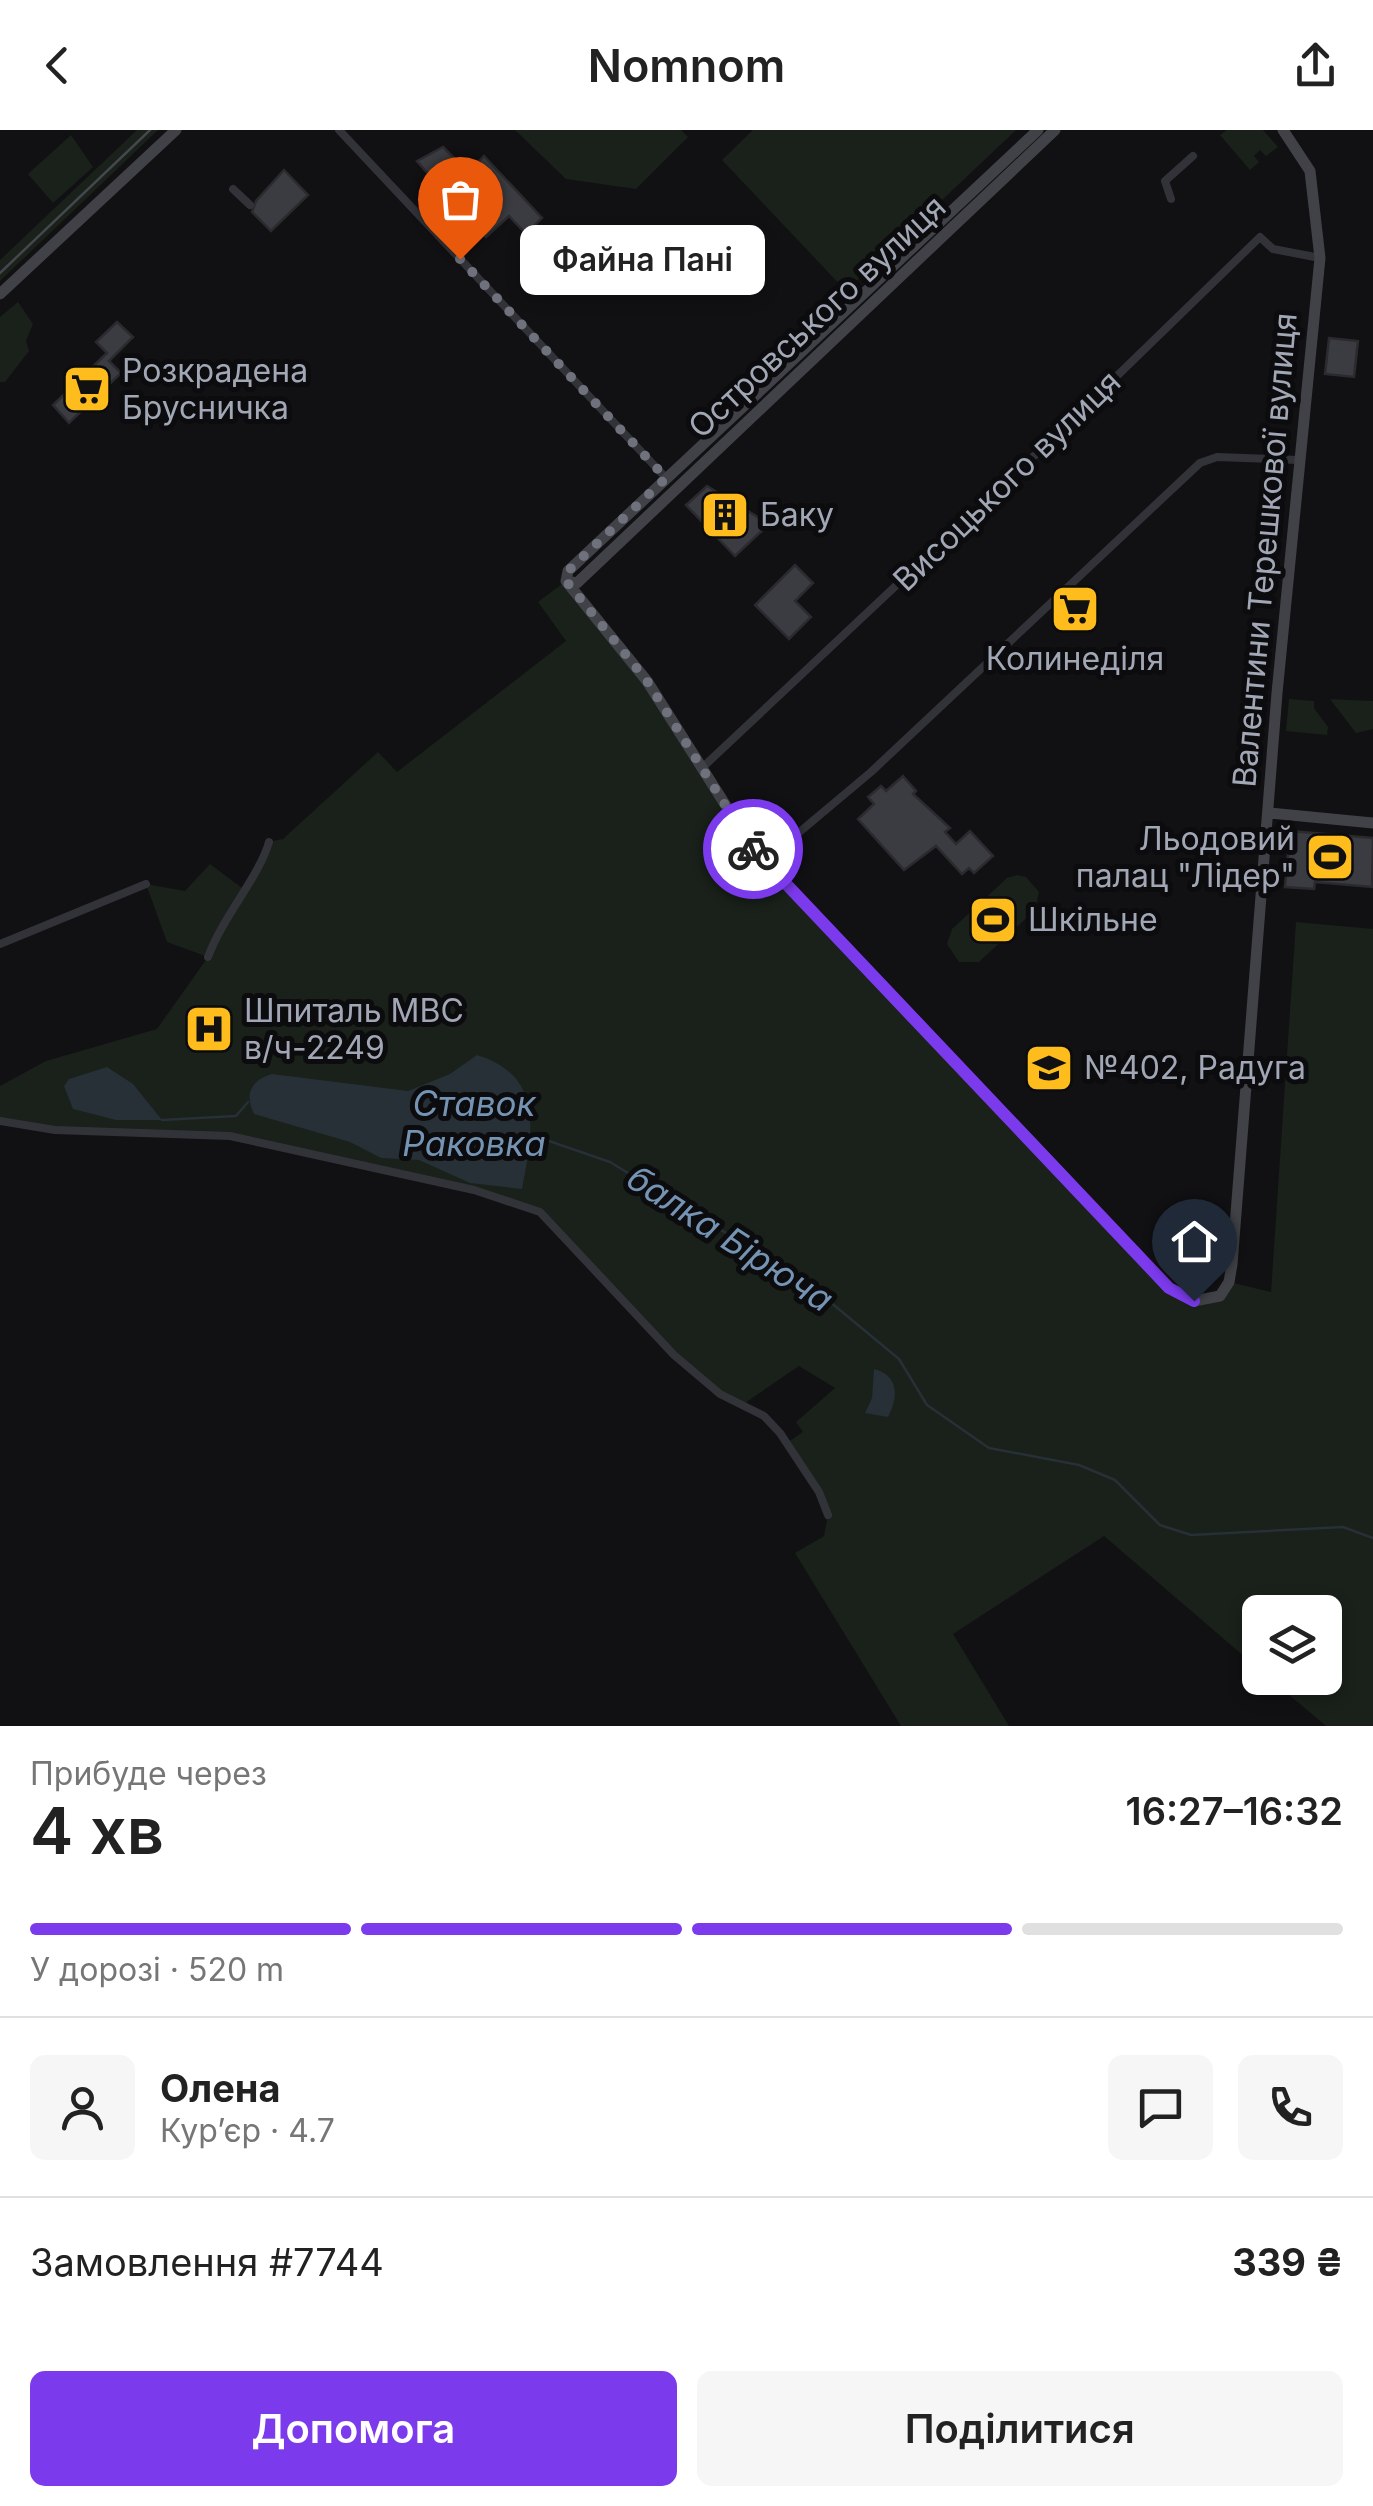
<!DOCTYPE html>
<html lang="uk">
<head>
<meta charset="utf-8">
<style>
  :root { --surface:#fff; --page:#f6f6f6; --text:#222; --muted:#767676; --line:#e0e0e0; --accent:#7c3aed }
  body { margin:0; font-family:Inter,sans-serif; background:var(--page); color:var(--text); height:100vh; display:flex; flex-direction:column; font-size:38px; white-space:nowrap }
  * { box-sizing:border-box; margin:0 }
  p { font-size:32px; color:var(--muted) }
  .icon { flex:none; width:55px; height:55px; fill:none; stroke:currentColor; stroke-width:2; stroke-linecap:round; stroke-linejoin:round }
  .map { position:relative; height:1596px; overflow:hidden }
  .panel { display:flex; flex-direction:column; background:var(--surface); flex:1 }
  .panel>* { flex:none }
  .controls { position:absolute; left:1242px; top:1465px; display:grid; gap:20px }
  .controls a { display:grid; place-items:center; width:100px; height:100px; border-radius:15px; background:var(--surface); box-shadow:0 5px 15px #0003; font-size:50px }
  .pin { position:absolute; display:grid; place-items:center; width:85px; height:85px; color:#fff; margin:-102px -42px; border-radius:50% 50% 50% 0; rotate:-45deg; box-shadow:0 0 10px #0007 }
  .pin .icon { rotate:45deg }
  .courier { position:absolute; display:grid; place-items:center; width:100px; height:100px; margin:-50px; border:8px solid #7c3aed; border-radius:50%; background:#fff; color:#222; box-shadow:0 2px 12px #0007 }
  .bubble { position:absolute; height:70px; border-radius:15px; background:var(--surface); box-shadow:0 5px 15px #0003; font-size:32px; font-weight:600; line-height:70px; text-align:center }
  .headline em { font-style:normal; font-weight:600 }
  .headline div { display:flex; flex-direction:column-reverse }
  .headline { display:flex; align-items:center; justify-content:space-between; height:170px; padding:0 30px }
  h1 { font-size:65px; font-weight:600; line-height:75px }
  .bar { display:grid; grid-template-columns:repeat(4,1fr); gap:15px 10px; align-content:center; height:120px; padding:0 30px }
  .bar i { height:12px; border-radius:8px; background:var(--line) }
  .bar .selected { background:var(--accent) }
  .bar p { grid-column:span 4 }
  .line { display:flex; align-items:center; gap:25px; padding:0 30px; border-top:2px solid var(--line) }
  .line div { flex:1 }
  .round { display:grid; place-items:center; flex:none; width:105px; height:105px; border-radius:15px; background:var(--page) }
  .action { display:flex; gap:20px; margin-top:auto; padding:20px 30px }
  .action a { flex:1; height:115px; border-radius:15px; background:var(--accent); color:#fff; font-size:40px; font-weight:600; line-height:115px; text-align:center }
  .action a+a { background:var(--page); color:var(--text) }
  header { display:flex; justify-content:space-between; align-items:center; height:130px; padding:0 30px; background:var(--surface); font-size:45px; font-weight:600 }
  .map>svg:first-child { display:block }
  .green { fill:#19211a }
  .water { fill:#272f37 }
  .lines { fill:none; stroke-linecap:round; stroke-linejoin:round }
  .stream { stroke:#272f37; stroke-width:2.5 }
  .building { fill:#3a3c41; stroke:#2b2b2f; stroke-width:2.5 }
  .street { stroke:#323338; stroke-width:8 }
  .secondary { stroke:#404248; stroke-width:11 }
  .tram { stroke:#45474d; stroke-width:2.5 }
  .done { stroke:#6f727c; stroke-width:10; stroke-dasharray:0 18 }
  .route { stroke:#7c3aed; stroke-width:12 }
  .labels { text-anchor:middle; stroke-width:10; stroke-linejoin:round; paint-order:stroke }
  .street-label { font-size:32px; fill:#a1a7b5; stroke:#0c0c0e }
  .poi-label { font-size:32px; fill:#a1a7b5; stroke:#0c0c0e; text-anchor:start }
  .water-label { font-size:35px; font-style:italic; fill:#7594b4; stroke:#0c0c0e }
</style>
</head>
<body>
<header><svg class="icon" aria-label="back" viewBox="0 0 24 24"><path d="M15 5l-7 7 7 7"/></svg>Nomnom<svg class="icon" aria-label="share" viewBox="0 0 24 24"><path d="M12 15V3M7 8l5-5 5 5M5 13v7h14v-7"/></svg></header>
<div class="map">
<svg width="1373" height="1596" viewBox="0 0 1373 1596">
  <rect width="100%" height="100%" fill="#111113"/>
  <!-- green -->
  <path class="green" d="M137,0H158L0,151V130Z
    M515,0H681L688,7L636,59L566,49Z
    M753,0H1016L846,161L722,30Z
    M1227,0H1263L1278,17L1266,26L1260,20L1254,26L1259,32L1250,40L1220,5Z
    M71,5L93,37L53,73L28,44Z
    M18,172L33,194L26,211L29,221L5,252H0V187Z
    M566,451L624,524L745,701L729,715L736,729L754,720L1179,1166H1220L1229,1152L1271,1162L1296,792L1373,799V1596H1326L1269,1548H1325V1482H1260V1540L1104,1406L953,1504L1009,1596H901L795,1423L824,1406L828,1385L788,1312L803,1302L796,1292L835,1258L799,1236L742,1275L720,1264L674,1225L540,1082L474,1060L230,1006L55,1000L0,991V956L46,931L157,899L208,827L167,812L146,754L185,761L210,734L242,758L269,712L283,709L378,622L397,642L566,511L538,472Z
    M1289,569L1314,571V578L1328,597L1327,605L1286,601Z
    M1330,569L1373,571V599L1356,603Z
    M1017,745L1026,747L1039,762L1035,780L979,832H959L947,814L952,799L1007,748Z"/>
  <!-- water -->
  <path class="water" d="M477,925C546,946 532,1005 522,1059L470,1053L419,1030L381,1028L350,1012L254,984C244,964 251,950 272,944L408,961L450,944Z
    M107,937L133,954L162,990H116L73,979L64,956L69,949Z
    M874,1239C900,1246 898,1268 888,1287L865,1283L872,1268Z"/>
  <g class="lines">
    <!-- stream -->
    <path class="stream" d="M162,990L236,986L248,972
      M549,1011L610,1032L806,1152L899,1229L927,1275L989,1318L1079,1335L1115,1350L1160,1395L1191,1405L1343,1397L1373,1408"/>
  </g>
  <!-- building -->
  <path class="building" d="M443,17L454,28L444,36L449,42L436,53L417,31Z
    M484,26L542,88L526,104L509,86L486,107L450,70L472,49L467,43Z
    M284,40L308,65L271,101L252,82L256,71Z
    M117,192L133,207L109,231L121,243L69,293L53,275L107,223L96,212Z
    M1329,208L1358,211L1354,247L1325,244Z
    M707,356L769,394L735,426L686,375Z
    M795,435L813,453L795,471L811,487L789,509L755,475Z
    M903,646L916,661L913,664L950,698L945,702L956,714L970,701L993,726L974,743L969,738L962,744L936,716L904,740L858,689L874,674L868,667L881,656L886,661Z
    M1290,701L1373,708L1372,757L1315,752L1314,759L1285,757Z"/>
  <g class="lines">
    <!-- street -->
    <path class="street" d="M339,0L666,348
      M233,59L250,75
      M1171,69L1165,51L1193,26
      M703,637L1050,311L1260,107L1273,119L1320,128
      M765,731L871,642L1200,333L1217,327L1299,330
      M0,814L146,754
      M208,827C223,786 259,747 269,712
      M0,991L55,1000L230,1006L474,1060L540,1082L674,1225L720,1264L764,1286L780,1303L819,1362L828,1385"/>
    <!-- secondary -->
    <path class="secondary" d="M0,164L176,0
      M566,451L647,551L754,720L1169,1158L1194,1171L1220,1166L1229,1152L1232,1134L1277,563L1320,128L1310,41L1283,0
      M566,451L577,453L1055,0
      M566,451L568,441L1038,0
      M1269,683L1373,693"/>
    <!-- tram -->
    <path class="tram" d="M0,143L150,0"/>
  </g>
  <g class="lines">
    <!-- done -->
    <path class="done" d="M460,129L666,348L568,441L566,451L647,551L753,719"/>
    <!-- route -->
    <path class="route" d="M753,719L1169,1158L1194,1171"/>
  </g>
  <!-- icons -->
  <defs>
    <g id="supermarket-square" transform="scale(2.5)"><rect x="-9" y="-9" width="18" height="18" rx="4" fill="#ffbc1d" stroke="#0c0c0e"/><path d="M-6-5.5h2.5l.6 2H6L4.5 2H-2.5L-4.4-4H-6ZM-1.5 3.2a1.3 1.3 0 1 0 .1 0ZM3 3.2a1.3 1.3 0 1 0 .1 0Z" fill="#111"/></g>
    <g id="building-square" transform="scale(2.5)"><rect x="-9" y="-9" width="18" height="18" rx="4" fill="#ffbc1d" stroke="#0c0c0e"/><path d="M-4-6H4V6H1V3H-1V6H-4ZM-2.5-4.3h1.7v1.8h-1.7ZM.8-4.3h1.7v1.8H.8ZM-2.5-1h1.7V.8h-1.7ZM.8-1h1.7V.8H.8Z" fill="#111"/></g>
    <g id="stadium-square" transform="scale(2.5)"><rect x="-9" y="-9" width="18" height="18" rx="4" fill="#ffbc1d" stroke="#0c0c0e"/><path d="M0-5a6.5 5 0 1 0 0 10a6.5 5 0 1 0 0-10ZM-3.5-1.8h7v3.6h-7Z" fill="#111"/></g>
    <g id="hospital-square" transform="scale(2.5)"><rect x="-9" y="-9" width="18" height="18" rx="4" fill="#ffbc1d" stroke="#0c0c0e"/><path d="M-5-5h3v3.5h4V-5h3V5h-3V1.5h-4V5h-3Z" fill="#111"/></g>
    <g id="school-square" transform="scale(2.5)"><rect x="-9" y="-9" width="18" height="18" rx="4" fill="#ffbc1d" stroke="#0c0c0e"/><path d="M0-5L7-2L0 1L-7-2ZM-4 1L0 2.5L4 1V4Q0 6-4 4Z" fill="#111"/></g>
  </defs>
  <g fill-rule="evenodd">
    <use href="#supermarket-square" x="87" y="259"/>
    <use href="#building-square" x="725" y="385"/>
    <use href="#supermarket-square" x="1075" y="479"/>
    <use href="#stadium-square" x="1330" y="727"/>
    <use href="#stadium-square" x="993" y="790"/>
    <use href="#hospital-square" x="209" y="899"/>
    <use href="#school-square" x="1049" y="938"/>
  </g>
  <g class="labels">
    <!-- street labels -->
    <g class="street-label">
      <text transform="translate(817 187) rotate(-43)" y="11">Островського вулиця</text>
      <text transform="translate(1007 351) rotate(-44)" y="11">Висоцького вулиця</text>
      <text transform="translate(1265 420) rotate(-85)" y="11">Валентини Терешкової вулиця</text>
    </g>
    <!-- poi labels -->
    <g class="poi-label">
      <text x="122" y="252">Розкрадена<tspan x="122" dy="37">Брусничка</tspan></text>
      <text x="760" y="396">Баку</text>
      <text x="1075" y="540" text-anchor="middle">Колинеділя</text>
      <text x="1295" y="720" text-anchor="end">Льодовий<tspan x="1295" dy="37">палац "Лідер"</tspan></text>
      <text x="1028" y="801">Шкільне</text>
      <text x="244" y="892">Шпиталь МВС<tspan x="244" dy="37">в/ч-2249</tspan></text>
      <text x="1084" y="949">№402, Радуга</text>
    </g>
    <!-- water labels -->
    <g class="water-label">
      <text x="474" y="986">Ставок<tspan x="474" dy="40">Раковка</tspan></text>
      <text transform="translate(730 1109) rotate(33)" y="12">балка Бірюча</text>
    </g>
  </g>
</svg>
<div class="controls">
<a><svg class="icon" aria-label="layers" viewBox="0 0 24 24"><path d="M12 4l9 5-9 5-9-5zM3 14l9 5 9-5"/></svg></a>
</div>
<div class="pin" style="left:460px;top:129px;background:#ea580c"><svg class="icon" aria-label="bag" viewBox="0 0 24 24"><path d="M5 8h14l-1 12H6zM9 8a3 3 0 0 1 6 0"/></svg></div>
<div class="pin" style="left:1194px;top:1171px;background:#1f2937"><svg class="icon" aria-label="home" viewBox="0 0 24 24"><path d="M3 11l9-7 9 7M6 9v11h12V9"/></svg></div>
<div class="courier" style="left:753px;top:719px"><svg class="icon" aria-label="bike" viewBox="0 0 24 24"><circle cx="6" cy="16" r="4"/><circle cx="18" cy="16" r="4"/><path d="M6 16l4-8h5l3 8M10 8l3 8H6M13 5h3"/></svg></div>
<div class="bubble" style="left:520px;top:95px;width:245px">Файна Пані</div>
</div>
<section class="panel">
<div class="headline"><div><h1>4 хв</h1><p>Прибуде через</p></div><em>16:27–16:32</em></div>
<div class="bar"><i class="selected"></i><i class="selected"></i><i class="selected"></i><i></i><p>У дорозі · 520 m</p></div>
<div class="line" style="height:180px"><a class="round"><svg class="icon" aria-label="person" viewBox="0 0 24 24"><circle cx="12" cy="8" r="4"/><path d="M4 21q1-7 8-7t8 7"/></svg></a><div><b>Олена</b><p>Кур’єр · 4.7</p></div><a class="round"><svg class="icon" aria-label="chat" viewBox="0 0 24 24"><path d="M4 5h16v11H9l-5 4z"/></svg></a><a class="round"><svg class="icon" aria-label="phone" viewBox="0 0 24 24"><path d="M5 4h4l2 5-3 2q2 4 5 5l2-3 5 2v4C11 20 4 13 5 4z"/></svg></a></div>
<div class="line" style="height:130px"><div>Замовлення #7744</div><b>339 ₴</b></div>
<div class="action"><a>Допомога</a><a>Поділитися</a></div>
</section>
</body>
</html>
